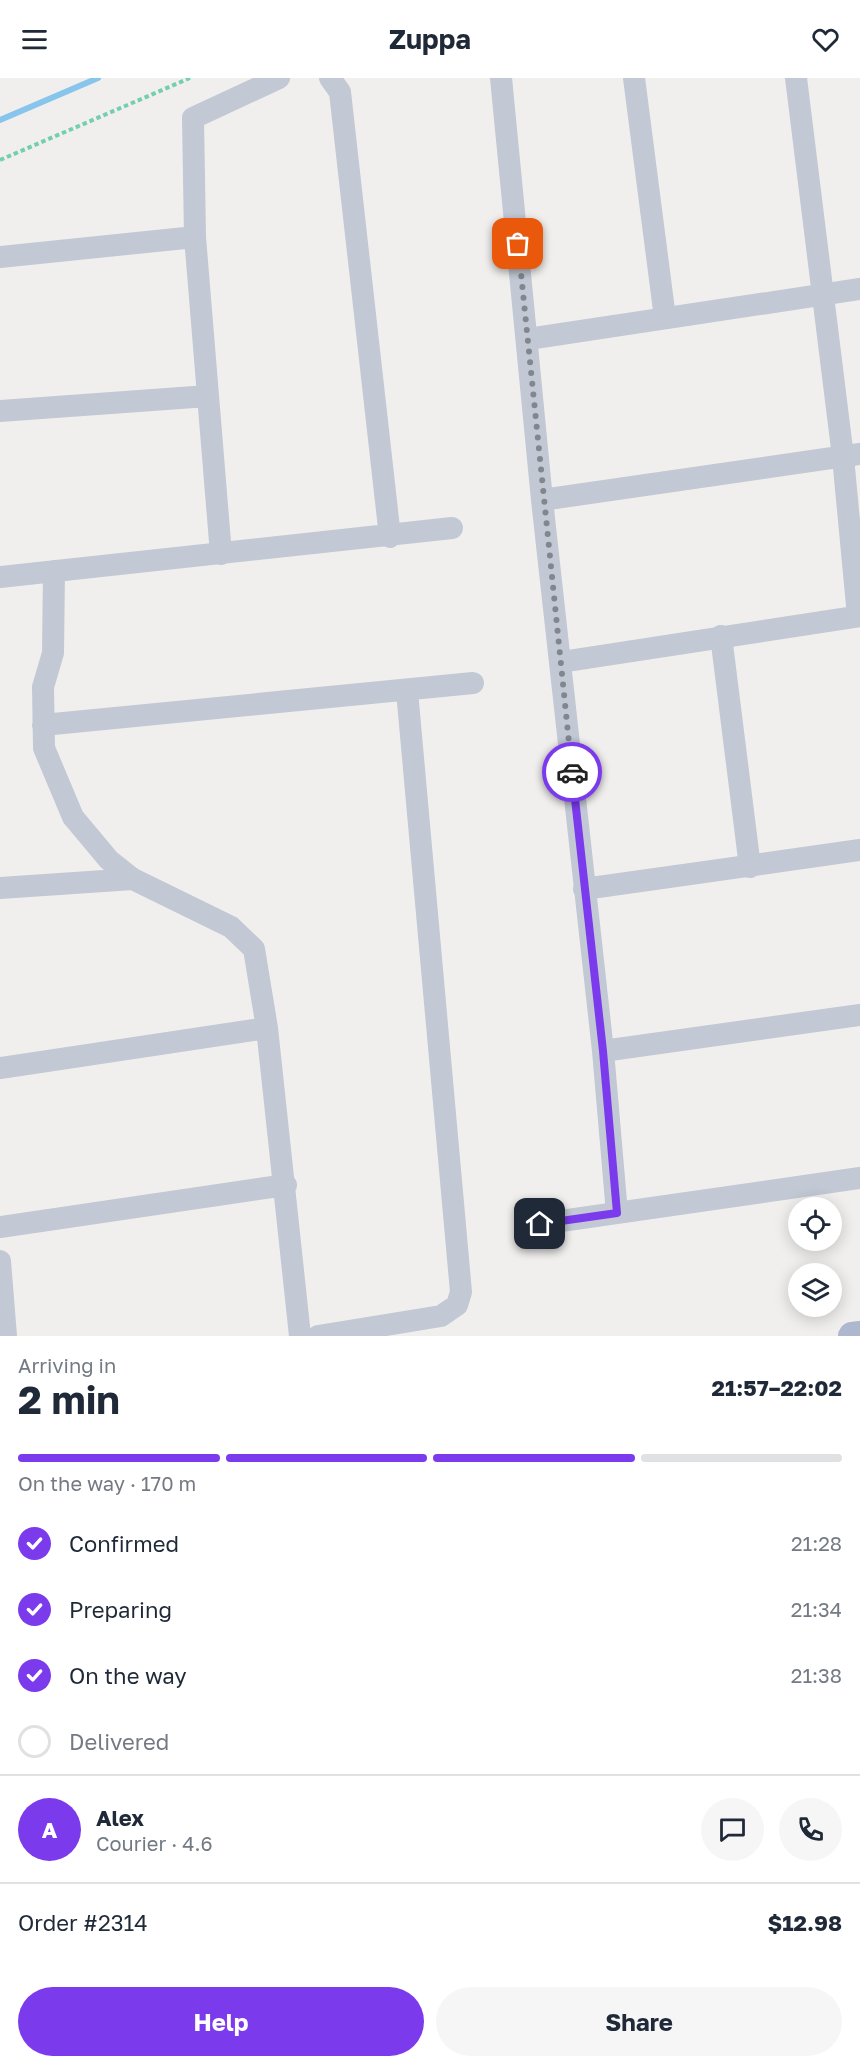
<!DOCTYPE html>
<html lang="en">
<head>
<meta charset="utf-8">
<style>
  :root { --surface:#fff; --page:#f6f6f7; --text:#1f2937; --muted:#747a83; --line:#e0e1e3; --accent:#7c3aed }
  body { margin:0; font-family:"Golos Text",sans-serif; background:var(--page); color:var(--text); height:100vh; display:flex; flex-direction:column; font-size:22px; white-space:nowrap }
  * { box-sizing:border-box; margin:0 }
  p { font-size:20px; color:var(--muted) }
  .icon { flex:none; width:33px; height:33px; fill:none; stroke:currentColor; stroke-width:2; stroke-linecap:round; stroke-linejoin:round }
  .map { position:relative; height:1258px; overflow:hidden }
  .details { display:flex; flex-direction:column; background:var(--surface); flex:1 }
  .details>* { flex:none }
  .fabs { position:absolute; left:788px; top:1119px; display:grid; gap:12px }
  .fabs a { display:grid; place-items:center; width:54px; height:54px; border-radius:50%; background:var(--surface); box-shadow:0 3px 15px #0003; font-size:30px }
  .pin { position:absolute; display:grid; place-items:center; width:51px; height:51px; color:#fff; margin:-26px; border-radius:12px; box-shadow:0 3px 9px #0006 }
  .courier { position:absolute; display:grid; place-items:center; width:60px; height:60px; margin:-30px; border:4px solid #7c3aed; border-radius:50%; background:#fff; color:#222; box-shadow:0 2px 8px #0007 }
  .headline em { font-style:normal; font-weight:700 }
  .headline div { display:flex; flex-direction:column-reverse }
  .headline { display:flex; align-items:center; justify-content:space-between; height:102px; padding:0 18px }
  h1 { font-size:39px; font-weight:700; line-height:45px }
  .bar { display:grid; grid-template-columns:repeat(4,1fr); gap:9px 6px; align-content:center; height:72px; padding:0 18px }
  .bar i { height:8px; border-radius:4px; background:var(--line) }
  .bar .on { background:var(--accent) }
  .bar p { grid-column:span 4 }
  .line { display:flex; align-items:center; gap:15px; padding:0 18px; border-top:2px solid var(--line) }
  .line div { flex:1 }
  .round { display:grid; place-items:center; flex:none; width:63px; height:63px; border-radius:32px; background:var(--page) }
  ol { padding:0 18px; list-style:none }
  li { display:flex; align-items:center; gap:18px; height:66px }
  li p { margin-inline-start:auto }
  li .icon { padding:6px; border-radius:50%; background:var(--accent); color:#fff; stroke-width:4 }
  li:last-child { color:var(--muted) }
  li i { width:33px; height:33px; border:3px solid var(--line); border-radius:50% }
  .primary-button { display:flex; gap:12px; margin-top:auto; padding:12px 18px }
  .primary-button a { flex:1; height:69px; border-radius:36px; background:var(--accent); color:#fff; font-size:24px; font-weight:700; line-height:69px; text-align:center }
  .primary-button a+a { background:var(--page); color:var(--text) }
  header { display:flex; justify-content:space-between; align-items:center; height:78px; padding:0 18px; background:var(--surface); font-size:27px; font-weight:700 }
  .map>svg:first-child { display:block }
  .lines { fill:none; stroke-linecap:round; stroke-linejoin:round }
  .stream { stroke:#88c5ed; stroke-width:6 }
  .path { stroke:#73ceb2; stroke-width:4; stroke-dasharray:4.5 3; stroke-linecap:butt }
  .minor { stroke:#c2c8d4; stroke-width:22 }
  .major { stroke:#adb8ce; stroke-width:28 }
  .done { stroke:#82868f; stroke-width:6; stroke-dasharray:0 10.8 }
  .route { stroke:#7c3aed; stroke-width:8 }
</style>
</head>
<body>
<header><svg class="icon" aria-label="menu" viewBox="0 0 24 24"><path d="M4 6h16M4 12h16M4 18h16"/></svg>Zuppa<svg class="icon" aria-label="heart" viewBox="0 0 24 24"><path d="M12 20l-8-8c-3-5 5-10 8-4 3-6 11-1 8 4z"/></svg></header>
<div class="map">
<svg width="860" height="1258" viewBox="0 0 860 1258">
  <rect width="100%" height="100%" fill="#f1efee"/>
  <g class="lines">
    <!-- stream -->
    <path class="stream" d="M0,42L98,0"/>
    <!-- path -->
    <path class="path" d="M0,82L190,0"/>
    <!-- minor -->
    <path class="minor" d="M330,0L340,14L390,459
      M501,0L542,422L603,973L617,1135
      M634,0L665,240
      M796,0L843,379L858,538
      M0,179L195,159
      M528,261L860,211
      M0,333L208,318
      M542,422L860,376
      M221,476L195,159L193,40L279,0
      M54,493L53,575L43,609L44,670L73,739L109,782L133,801L231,849L254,871L267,950L300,1258
      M0,499L452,450
      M721,558L750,789
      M561,584L860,538
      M43,647L473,605
      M0,810L133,801
      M584,811L860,772
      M603,973L860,937
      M0,990L267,950
      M540,1146L860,1100
      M0,1149L286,1107
      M0,1183L6,1258
      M318,1258L441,1238L457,1227L461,1214L407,613"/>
    <!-- major -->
    <path class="major" d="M852,1258L860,1257"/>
  </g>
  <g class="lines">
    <!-- done -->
    <path class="done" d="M518,166L572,694"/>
    <!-- route -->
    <path class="route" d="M540,1146L617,1135L603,973L572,694"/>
  </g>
</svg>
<div class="fabs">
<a><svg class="icon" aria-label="locate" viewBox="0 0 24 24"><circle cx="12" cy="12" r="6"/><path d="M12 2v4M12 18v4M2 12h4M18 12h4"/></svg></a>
<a><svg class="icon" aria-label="layers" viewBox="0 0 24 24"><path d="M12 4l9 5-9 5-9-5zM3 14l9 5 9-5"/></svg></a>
</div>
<div class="pin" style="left:518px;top:166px;background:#ea580c"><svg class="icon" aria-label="bag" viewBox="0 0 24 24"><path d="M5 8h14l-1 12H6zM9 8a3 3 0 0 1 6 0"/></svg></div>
<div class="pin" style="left:540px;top:1146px;background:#1f2937"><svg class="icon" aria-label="home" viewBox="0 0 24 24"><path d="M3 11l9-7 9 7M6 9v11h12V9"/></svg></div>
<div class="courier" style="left:572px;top:694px"><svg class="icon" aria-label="car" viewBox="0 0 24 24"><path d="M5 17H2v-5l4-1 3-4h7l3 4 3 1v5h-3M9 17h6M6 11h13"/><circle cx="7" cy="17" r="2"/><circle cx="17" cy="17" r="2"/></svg></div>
</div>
<section class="details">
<div class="headline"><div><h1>2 min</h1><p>Arriving in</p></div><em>21:57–22:02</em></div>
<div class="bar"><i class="on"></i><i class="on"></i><i class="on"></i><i></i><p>On the way · 170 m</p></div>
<ol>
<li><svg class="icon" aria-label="check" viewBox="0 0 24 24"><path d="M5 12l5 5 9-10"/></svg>Confirmed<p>21:28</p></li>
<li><svg class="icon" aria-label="check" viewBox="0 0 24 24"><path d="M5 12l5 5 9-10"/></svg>Preparing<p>21:34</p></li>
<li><svg class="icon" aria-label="check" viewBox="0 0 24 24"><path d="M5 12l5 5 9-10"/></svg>On the way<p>21:38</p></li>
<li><i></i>Delivered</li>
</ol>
<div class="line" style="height:108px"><b class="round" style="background:var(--accent);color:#fff">A</b><div><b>Alex</b><p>Courier · 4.6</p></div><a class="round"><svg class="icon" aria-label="chat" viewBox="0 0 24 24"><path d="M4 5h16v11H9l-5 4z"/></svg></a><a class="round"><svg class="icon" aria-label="phone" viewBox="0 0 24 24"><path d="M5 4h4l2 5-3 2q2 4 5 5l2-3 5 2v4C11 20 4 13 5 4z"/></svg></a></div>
<div class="line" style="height:78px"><div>Order #2314</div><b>$12.98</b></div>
<div class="primary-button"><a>Help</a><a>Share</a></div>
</section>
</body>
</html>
